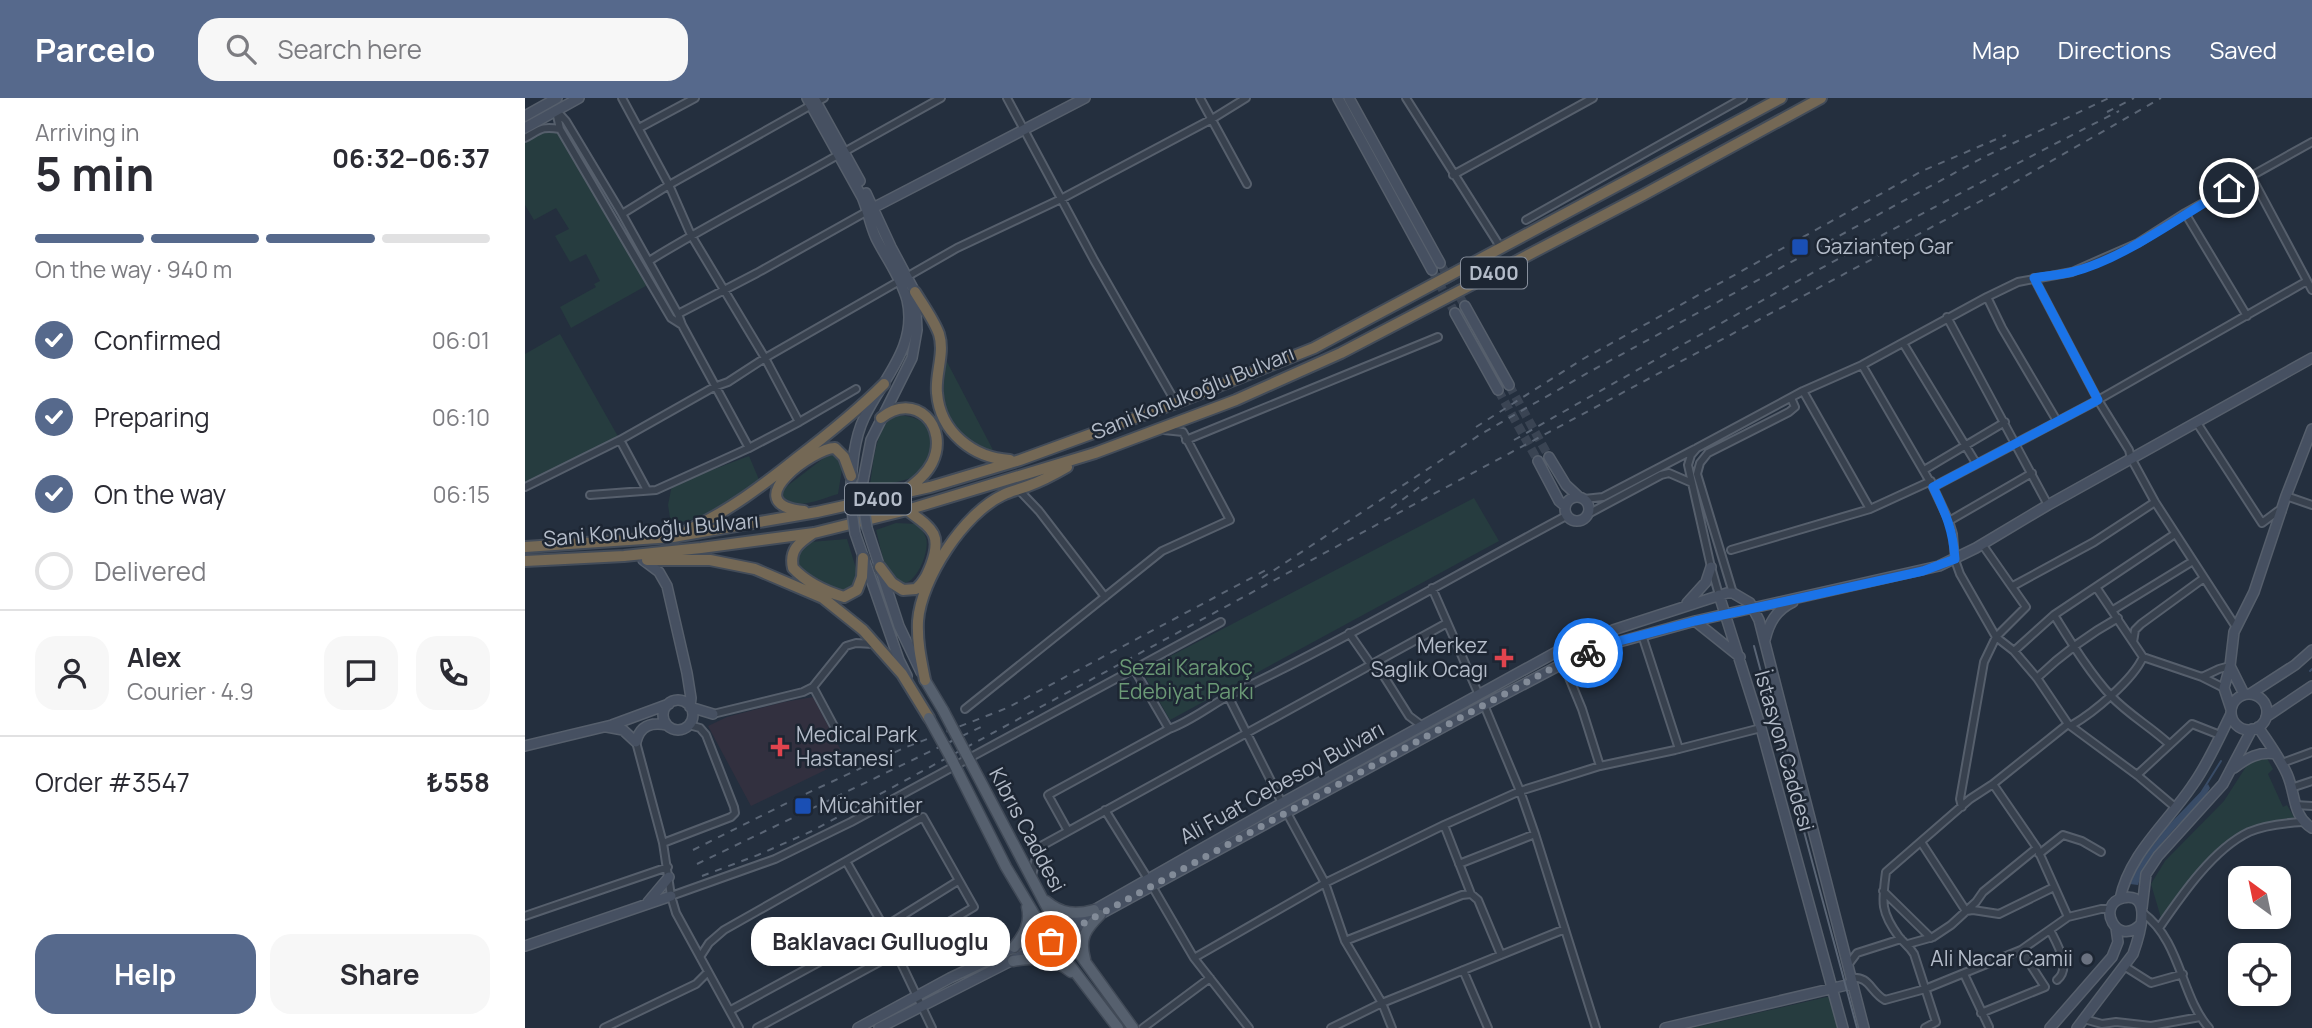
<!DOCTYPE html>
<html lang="en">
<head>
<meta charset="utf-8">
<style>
  :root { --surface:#fff; --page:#f7f7f7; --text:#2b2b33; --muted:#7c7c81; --line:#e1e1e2; --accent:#56698c }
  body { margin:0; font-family:Manrope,sans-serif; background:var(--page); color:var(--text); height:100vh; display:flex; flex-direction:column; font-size:26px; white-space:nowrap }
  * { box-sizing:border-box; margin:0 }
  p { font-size:23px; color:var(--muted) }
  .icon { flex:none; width:38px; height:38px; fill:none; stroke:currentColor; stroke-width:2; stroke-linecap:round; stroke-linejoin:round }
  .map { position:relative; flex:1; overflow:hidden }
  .side { display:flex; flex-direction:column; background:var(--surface); width:525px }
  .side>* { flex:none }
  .needle { width:46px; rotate:327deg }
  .tools { position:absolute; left:1703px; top:768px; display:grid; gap:14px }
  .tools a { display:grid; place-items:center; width:63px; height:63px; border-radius:14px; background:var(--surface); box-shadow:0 4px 10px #0003; font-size:35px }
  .pin { position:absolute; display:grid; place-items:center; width:60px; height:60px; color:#fff; margin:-30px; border:4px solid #fff; border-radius:50%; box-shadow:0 2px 7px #0007 }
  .courier { position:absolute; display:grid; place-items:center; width:70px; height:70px; margin:-35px; border:5px solid #1a73e8; border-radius:50%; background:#fff; color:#222; box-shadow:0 2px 9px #0007 }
  .bubble { position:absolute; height:49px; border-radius:21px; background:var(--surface); box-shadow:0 4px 10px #0003; font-size:23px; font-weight:700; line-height:49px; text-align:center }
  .summary em { font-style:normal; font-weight:700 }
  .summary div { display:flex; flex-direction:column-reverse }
  .summary { display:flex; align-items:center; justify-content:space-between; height:119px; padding:0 35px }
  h1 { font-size:46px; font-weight:700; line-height:52px }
  .bar { display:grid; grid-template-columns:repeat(4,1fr); gap:10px 7px; align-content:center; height:84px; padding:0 35px }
  .bar i { height:9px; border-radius:5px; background:var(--line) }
  .bar .current { background:var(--accent) }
  .bar p { grid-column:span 4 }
  .line { display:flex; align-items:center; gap:18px; padding:0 35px; border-top:2px solid var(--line) }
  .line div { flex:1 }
  .round { display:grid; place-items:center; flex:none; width:74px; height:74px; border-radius:21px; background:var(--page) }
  ol { padding:0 35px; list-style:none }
  li { display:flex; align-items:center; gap:21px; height:77px }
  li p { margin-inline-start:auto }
  li .icon { padding:7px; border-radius:50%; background:var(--accent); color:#fff; stroke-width:4 }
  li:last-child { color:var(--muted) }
  li i { width:38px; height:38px; border:4px solid var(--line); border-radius:50% }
  .cta { display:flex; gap:14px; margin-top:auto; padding:14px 35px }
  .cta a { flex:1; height:80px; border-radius:21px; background:var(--accent); color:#fff; font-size:28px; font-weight:700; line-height:80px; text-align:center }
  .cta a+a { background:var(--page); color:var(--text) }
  header { display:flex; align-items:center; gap:42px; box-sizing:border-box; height:98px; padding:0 35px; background:var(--accent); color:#fff }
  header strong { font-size:33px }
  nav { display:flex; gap:38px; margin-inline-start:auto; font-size:24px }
  .search { width:490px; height:63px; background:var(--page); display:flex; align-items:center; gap:18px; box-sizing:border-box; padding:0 24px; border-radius:21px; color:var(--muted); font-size:26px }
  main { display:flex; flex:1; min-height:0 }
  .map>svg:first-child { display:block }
  .medical { fill:#32303f }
  .green { fill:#263c3f }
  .water { fill:#394c67 }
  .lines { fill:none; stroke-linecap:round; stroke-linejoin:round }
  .stream { stroke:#394c67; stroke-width:2 }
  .secondary-tunnel { stroke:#3a4453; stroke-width:9; stroke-dasharray:9 4.5; stroke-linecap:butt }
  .street-casing { stroke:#565f6c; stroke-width:10 }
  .secondary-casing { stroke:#565f6c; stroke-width:12 }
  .primary-casing { stroke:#414a57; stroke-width:13 }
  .highway-casing { stroke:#434c59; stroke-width:14 }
  .street { stroke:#38414e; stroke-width:6 }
  .secondary { stroke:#465061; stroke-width:9 }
  .primary { stroke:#56606e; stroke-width:10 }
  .highway { stroke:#746855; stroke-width:10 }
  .tram { stroke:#5a6575; stroke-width:2 }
  .rail { stroke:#5a6575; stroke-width:2; stroke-dasharray:7 7; stroke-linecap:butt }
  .secondary-bridge-casing { stroke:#565f6c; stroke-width:12; stroke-linecap:butt }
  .primary-bridge-casing { stroke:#414a57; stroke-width:13; stroke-linecap:butt }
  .secondary-bridge { stroke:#465061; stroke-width:9 }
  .primary-bridge { stroke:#56606e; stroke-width:10 }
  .done { stroke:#828b98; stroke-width:7; stroke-dasharray:0 12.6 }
  .route { stroke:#1a73e8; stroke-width:9 }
  .transit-dot { fill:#1a4fb4; stroke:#1d2633; stroke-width:2.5 }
  .health-dot { fill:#e0444e; stroke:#1d2633; stroke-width:2.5 }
  .worship-dot { fill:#6b7280; stroke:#1d2633; stroke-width:2.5 }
  .labels { text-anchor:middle; stroke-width:5; stroke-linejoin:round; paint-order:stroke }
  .shield { fill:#1d2633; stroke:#878f9c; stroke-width:2 }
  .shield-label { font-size:19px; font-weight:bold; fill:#b4bcc9 }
  .poi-label { font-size:21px; fill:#b4bcc9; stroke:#1d2633; text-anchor:start }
  .street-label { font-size:21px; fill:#b4bcc9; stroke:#1d2633 }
  .park-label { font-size:21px; fill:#6b9a76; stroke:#1d2633 }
</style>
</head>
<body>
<header>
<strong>Parcelo</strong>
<div class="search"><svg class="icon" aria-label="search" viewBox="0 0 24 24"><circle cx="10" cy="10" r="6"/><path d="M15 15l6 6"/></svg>Search here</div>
<nav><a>Map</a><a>Directions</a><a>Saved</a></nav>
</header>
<main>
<section class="side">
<div class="summary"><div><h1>5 min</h1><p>Arriving in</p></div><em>06:32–06:37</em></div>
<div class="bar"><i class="current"></i><i class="current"></i><i class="current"></i><i></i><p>On the way · 940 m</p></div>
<ol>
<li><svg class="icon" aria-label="check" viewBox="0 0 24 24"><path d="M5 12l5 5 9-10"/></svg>Confirmed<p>06:01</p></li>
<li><svg class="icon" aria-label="check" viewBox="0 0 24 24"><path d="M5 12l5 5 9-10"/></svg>Preparing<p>06:10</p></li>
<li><svg class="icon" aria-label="check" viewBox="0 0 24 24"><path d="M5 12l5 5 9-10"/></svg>On the way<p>06:15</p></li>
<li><i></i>Delivered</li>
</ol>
<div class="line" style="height:126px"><a class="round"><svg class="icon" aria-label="person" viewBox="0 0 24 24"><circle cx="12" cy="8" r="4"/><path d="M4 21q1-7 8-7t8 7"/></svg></a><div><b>Alex</b><p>Courier · 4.9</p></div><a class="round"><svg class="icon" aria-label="chat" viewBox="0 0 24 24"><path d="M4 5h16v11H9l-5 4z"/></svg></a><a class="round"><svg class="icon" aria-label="phone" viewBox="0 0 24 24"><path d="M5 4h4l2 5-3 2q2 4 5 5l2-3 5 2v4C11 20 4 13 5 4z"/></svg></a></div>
<div class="line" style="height:91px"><div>Order #3547</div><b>₺558</b></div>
<div class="cta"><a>Help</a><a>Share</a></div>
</section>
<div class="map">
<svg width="1787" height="930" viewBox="0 0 1787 930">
  <rect width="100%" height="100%" fill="#242f3e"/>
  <!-- medical -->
  <path class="medical" d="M288,599L321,662L226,708L183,628L202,619L259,604Z"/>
  <!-- green -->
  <path class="green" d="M18,30H31L126,185L46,230L35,209L71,189L69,186L75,183L61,156L45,164L30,138L44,131L31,110L9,122L0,107V40Z
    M35,236L95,342L0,388V256Z
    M421,262L468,352C446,349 425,330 420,308C417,293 420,277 421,262Z
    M368,317C392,316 416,329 405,356C403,361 401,368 398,372C387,384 360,386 345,388C348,366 350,333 368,317Z
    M304,356L313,357L318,365L313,396C295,401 269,415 256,396L257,392Z
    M224,358L235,384L177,419L146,427L143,407L147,387Z
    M949,400L974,443L645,622L617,573Z
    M371,425L392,426C395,430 399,434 401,440C406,454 386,501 368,480C358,469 355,446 351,432Z
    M322,441L333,477L326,491L311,493L275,472L272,464L275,450L285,444Z
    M1739,655L1748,671L1743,676L1758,709L1762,707L1770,721C1700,726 1682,778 1636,820L1626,786L1640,763L1699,703L1726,661Z
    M1306,898L1317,930H1167Z"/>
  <!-- water -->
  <path class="water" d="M1683,686L1685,690L1679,700C1655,726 1624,752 1613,787L1605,786C1620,747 1656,718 1683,686Z"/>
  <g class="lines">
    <!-- stream -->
    <path class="stream" d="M1785,573L1787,571
      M1626,747L1676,695L1696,663"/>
    <!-- secondary-tunnel -->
    <path class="secondary-tunnel" d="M915,165L940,208
      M907,172L930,215
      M984,287L1024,359
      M973,292L1013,363"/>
    <!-- street casing -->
    <g class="street-casing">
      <path id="street" d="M97,0L144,87L166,137L240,260L274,324
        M482,0L569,162L651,305
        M675,0L722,86
        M881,0L976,150
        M31,12L41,23L97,116L153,216L157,227L224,350
        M31,13L35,31L146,220L157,227
        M114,30L170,0
        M0,40C16,31 17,28 35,31
        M319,54L416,0
        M928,77L1068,0
        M1726,78L1787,192
        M1660,115L1722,218
        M97,116L144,87L299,0
        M1001,122L1218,0
        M124,163C185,125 250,93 313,57
        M1509,180L1573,302L1604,352L1606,360L1630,404L1711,529
        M1462,199L1477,230L1532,323
        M153,216L232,175L341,114
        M1422,219L1523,407
        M1378,245L1451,365
        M1337,267L1408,389L1424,423L1428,436L1430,462L1435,476L1471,539L1489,553L1512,580L1543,626L1612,677L1651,710
        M1278,293L1345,411
        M1672,325L1737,425L1753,413H1757
        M95,342L122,392
        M661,342L913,239
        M1399,372L1480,324
        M0,389L95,342L189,289L203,284L240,260L432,150L536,101L687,21L721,0
        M1408,389L1573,302L1782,183
        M494,392L514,413L580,499
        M65,397L131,392L224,350L274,324L331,291
        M1761,398L1787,407
        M1059,401L1078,399L1170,351
        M1063,416L1136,377L1144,375L1167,385
        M1424,423L1507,375
        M1206,452L1345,411L1406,383
        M1488,488L1569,444L1630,404
        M1571,489L1618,559L1677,579L1694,571L1705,568
        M907,490L954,597
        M1208,495L1172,376L1175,365L1183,355L1264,314L1270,309L1266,300
        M1194,497L1186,469L1163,367L1166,357L1172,350L1278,293L1337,267L1462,199L1493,184L1547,174L1613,145L1660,115L1787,44
        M1588,512L1668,463
        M1529,517C1546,544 1564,574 1586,598C1604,617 1626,629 1644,646
        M824,535L847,568L855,572L884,618L896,627
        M1117,537L1154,651
        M1608,544L1610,532L1616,526L1679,480
        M1489,553L1529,517L1650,436
        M1038,565L1057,611L1075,668
        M609,571L644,631C669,622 689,604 713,593C825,539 932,476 1041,418
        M1677,579L1699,590
        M1512,580C1536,557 1564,536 1593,520
        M288,589L310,630
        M703,598L757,705
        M959,607L995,693L1010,736L1071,930
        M440,611L637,453L705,422L658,334L639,332
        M188,616L278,594L288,589L321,548L331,545L348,546
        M1547,627C1568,615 1608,582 1618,559
        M111,644L138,745L146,798L151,815L214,930
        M1757,665L1787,654
        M1612,677L1667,626L1695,637
        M1468,686L1512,750L1543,819
        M1766,690L1787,683
        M1770,707L1787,708
        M1437,709L1435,701L1459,564L1471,539L1501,509L1457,446
        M580,712L623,781
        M762,715L800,785L820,843L857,905L867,930
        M919,727L946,796
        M543,733L523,697L644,631
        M1396,744L1441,813L1448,812L1474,816L1529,789
        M138,745L206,719L210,715L209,709L181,637L175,630L164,627
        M1514,756L1538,737L1557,743L1576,754
        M934,766L1010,736
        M507,778L511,759L518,747L922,525
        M627,788L669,860L724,930
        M1358,793L1406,840
        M146,798L250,761L326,724L696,524
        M1618,815C1656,843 1656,899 1684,930
        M0,818L143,769
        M1634,830C1656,798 1688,751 1724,734C1740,727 1760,725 1778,724
        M1525,832C1532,846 1547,870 1532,882
        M820,843L937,797L946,796L953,802L976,857
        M1383,846L1408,839L1426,827L1451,804L1458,794L1512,750
        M175,859L184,845L199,832L321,763L359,829L407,930
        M669,860L800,785L919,727L995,693L1075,668L1150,652L1236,630
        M1323,867L1332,855L1376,841
        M1599,868L1626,885L1658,876
        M938,872L963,930
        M1439,876L1464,929
        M1325,880C1345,877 1345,894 1360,902L1400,891L1496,852L1543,819L1576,811H1585
        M206,912L359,829L433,783
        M1456,915L1520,889L1496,852
        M1559,921L1577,926L1591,924L1626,928L1675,919
        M79,930L171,886L183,874
        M232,930L371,855L449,809L398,719L321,763
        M618,930L685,880
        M806,930L857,905L1040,831
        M1400,930L1411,924L1389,856C1384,848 1379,845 1374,839C1355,813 1357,804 1361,774L1445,701L1468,686L1543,626"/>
    </g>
    <!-- secondary casing -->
    <g class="secondary-casing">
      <path id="secondary" d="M282,0L337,99C343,113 345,127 351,140C361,160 376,180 382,202C393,249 357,281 339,320C328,343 327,373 325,399
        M289,0L335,83
        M813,0L907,172
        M824,0L915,165
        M0,18L32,0
        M0,30L54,0
        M344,112L560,0
        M940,208L984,287
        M930,215L973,292
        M1024,359L1041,387L1054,399
        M1013,363L1034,403L1040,408
        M336,393L346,342L387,260L392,232L390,194L366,149L341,95
        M1040 411a12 12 0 1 1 24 0a12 12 0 1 1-24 0Z
        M342,430L374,528L396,574
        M330,435L374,562L382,578
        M118,462L134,474L142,488L162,575L166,600L165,609L188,616
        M1194,497L1236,630L1318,930
        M1162,505L1181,484L1186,469
        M1170,523L1215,559
        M1240,542C1244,525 1251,512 1268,504
        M1705,568L1719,596
        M1725,596L1770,567L1787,552
        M1706 614a18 18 0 1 1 36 0a18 18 0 1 1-36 0Z
        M138 617a15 15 0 1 1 30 0a15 15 0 1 1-30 0Z
        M1706,611L1699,590L1705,568L1709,534L1729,494L1761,398L1787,331
        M1741,619L1787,588
        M82,629L98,632L111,644C115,627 127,624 142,627
        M1733,629C1743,644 1755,660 1762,676C1771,696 1767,718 1787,730
        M0,648L87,627L144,606
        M1709,670C1722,660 1734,653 1751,656
        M1595,801C1604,756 1642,725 1667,688C1683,666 1694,640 1706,616
        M123,804L144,779
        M1617,810L1621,776L1633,758L1698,686L1727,631
        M0,848L146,798
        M333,930L425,880L569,812L757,705L1035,552L1088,532L1202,495H1208L1225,505L1234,522L1339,930
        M354,930L539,836L946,614L1041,564L1087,546L1170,523L1414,468L1451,450L1523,407L1787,260
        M1140,930L1326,886
        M1525,930L1587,859L1593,844L1591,830
        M1552,930L1608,856C1613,842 1630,793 1598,800C1570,806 1592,851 1616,826"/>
    </g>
    <!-- primary casing -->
    <g class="primary-casing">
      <path id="primary" d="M400,582L418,612
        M439,652L525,815L608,930
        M426,660L481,769L521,836L593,930
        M521,803C536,816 551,817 569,812
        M489,849C499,837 506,825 502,809
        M560,861C554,840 561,831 575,817
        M488,863C512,859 527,859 546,874"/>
    </g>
    <!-- highway casing -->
    <g class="highway-casing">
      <path id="highway" d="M390,194C398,207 409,222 414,236C420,255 410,276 412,295C415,334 448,360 485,362
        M356,320C390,292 425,329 407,365C401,377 390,385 380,393
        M279,413C209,406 291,349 310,350L319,359L326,378
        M163,432C204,413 237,388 272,360C302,337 332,313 359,286
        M287,436C274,445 264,452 268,470C282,485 299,493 319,499L332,492L337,479L338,460
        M0,449L148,439L292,414L405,389L495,362L651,305L789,250L1256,0
        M122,462H185L230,471L298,500L338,532L377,576L404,620
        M0,463L99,458L176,450L289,435L382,412L570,355L711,302L816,255L1118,97L1296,0
        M355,469L367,485L378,492L391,491C399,484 402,477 406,467C418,435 406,430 382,412
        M400,582C396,562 392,544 393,523C396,481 439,415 478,397C486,393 495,391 503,388C517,383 530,376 542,369"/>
    </g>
    <!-- street -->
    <use href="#street" class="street"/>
    <!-- secondary -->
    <use href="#secondary" class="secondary"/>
    <!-- primary -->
    <use href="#primary" class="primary"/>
    <!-- highway -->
    <use href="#highway" class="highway"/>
    <!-- tram -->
    <path class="tram" d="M1229,548L1332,930"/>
    <!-- rail -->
    <path class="rail" d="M1582,14L1609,0
      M951,329L1058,261L1397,73L1481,37
      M989,342C1188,228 1390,117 1594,13
      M866,410L911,377
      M737,480L956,336L1066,273L1459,59L1584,0
      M168,752L272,700L379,650L482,610L743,471
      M172,766L462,626
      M177,778L233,757L287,733L901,400L1476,92L1636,0"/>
    <!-- secondary-bridge casing -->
    <g class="secondary-bridge-casing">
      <path id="secondary-bridge" d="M336,393L342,430
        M325,399L330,435"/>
    </g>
    <!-- primary-bridge casing -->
    <g class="primary-bridge-casing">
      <path id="primary-bridge" d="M418,612L439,652
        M404,620L426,660"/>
    </g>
    <!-- secondary-bridge -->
    <use href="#secondary-bridge" class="secondary-bridge"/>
    <!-- primary-bridge -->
    <use href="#primary-bridge" class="primary-bridge"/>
  </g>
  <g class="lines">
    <!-- done -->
    <path class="done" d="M526,843L946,614L1024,572L1063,555"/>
    <!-- route -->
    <path class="route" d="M1063,555L1087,545L1170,523L1398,473L1430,461C1428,432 1421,416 1408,389L1573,302L1509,180C1521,178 1534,177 1547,174C1597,162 1657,117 1704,90"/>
  </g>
  <!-- markers -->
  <g class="transit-dot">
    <rect x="1266" y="140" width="18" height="18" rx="3.5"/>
    <rect x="269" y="699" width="18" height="18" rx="3.5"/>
  </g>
  <g class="health-dot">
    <path d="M975.5 549.5h7v7h7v7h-7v7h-7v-7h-7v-7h7z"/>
    <path d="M251.5 638.5h7v7h7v7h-7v7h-7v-7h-7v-7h7z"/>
  </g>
  <circle class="worship-dot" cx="1562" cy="861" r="7"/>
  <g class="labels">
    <!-- shield labels -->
    <g class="shield">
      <rect x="936" y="159.5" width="66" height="31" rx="5"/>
      <rect x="320" y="385.5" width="66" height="31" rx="5"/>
    </g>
    <g class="shield-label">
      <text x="969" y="182">D400</text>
      <text x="353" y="408">D400</text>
    </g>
    <!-- poi labels -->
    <g class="poi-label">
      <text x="1291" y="156">Gaziantep Gar</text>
      <text x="963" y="555" text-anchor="end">Merkez<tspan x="963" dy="24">Saglık Ocagı</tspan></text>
      <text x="271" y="644">Medical Park<tspan x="271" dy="24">Hastanesi</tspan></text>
      <text x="294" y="715">Mücahitler</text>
      <text x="1548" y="868" text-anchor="end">Ali Nacar Camii</text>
    </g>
    <!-- street labels -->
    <g class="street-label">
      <text transform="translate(668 295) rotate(-22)" y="7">Sani Konukoğlu Bulvarı</text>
      <text transform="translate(126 432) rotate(-5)" y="7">Sani Konukoğlu Bulvarı</text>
      <text transform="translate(1259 653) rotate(74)" y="7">İstasyon Caddesi</text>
      <text transform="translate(757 685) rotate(-29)" y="7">Ali Fuat Cebesoy Bulvarı</text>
      <text transform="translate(502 732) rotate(62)" y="7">Kıbrıs Caddesi</text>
    </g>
    <!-- park labels -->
    <g class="park-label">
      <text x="661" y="577">Sezai Karakoç<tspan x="661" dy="24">Edebiyat Parkı</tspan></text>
    </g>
  </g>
</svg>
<div class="tools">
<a><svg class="needle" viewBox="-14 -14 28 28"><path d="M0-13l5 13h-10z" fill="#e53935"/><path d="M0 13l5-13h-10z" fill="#7c7c81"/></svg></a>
<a><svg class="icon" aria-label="locate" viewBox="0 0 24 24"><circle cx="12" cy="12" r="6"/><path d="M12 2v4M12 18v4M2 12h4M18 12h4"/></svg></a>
</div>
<div class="pin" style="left:526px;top:843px;background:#ea580c"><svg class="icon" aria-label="bag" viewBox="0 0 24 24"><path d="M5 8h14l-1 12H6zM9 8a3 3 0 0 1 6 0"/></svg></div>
<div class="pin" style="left:1704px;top:90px;background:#1f2937"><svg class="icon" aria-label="home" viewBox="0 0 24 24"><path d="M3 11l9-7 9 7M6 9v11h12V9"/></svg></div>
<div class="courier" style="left:1063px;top:555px"><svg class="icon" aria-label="bike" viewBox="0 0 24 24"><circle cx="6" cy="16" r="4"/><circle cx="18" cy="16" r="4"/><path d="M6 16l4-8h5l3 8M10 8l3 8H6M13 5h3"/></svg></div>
<div class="bubble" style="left:226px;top:819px;width:259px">Baklavacı Gulluoglu</div>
</div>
</main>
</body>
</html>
